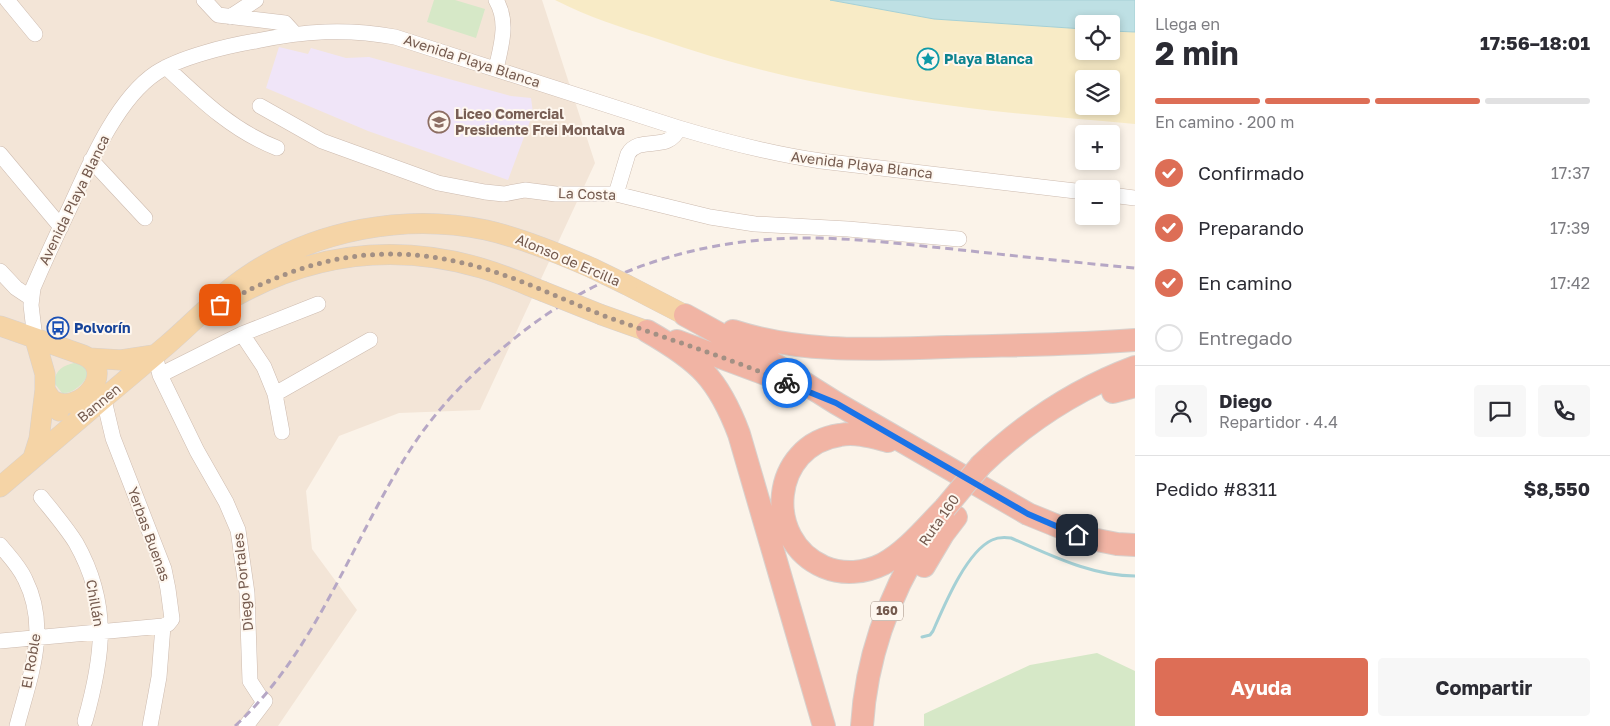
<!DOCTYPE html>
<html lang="es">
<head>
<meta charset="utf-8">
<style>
  :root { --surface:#fff; --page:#f7f7f7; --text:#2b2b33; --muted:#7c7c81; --line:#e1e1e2; --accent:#dd6e56 }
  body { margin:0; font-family:"Golos Text",sans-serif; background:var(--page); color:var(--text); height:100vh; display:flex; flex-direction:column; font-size:19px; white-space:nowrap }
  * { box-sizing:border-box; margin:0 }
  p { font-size:16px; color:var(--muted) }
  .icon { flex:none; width:28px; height:28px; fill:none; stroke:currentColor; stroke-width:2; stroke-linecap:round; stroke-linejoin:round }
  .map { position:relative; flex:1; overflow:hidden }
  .panel { display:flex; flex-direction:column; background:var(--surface); width:475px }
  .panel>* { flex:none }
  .buttons { position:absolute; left:1075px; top:15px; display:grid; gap:10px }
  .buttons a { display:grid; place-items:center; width:45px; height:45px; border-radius:5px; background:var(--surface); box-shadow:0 2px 8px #0003; font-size:25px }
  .pin { position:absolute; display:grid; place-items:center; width:42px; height:42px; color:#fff; margin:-21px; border-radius:10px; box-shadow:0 2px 8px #0006 }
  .courier { position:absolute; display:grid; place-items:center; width:50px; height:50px; margin:-25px; border:4px solid #1a73e8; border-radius:50%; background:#fff; color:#222; box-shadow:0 1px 6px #0007 }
  .summary em { font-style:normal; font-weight:700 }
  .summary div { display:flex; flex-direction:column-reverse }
  .summary { display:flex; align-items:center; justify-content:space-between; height:85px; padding:0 20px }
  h1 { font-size:32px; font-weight:700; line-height:38px }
  .bar { display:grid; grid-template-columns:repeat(4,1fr); gap:8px 5px; align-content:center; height:60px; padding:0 20px }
  .bar i { height:6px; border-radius:4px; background:var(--line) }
  .bar .active { background:var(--accent) }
  .bar p { grid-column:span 4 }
  .line { display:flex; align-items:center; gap:12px; padding:0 20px; border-top:1px solid var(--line) }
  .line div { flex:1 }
  .round { display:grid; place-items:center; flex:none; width:52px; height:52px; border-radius:5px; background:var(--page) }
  ol { padding:0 20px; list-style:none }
  li { display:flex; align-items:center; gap:15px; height:55px }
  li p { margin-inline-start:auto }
  li .icon { padding:5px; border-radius:50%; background:var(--accent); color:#fff; stroke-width:4 }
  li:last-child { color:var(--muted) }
  li i { width:28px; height:28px; border:2px solid var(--line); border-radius:50% }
  .action { display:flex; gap:10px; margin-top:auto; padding:10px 20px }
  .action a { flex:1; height:58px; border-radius:5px; background:var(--accent); color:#fff; font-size:20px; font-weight:700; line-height:58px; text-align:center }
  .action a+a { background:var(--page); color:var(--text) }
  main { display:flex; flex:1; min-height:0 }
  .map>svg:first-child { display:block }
  .residential { fill:#f3e5d7 }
  .education { fill:#f0e5f8 }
  .green { fill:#d6e8c7 }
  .sand { fill:#f8ebc6; fill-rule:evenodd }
  .water { fill:#bee0e4; stroke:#a5d0d5 }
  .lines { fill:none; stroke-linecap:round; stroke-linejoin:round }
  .stream { stroke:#a5d0d5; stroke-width:3 }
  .minor-casing { stroke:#cdbbaf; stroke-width:16 }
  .major-casing { stroke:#d8d1cd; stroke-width:21 }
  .highway-casing { stroke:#d8d1cd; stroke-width:24 }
  .minor { stroke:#fff; stroke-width:15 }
  .major { stroke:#f5d4a6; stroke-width:20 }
  .highway { stroke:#f1b4a4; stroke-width:22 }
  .rail { stroke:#b6a7c5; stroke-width:3; stroke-dasharray:8 5; stroke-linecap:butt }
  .major-bridge-casing { stroke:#d8d1cd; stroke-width:21; stroke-linecap:butt }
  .highway-bridge-casing { stroke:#d8d1cd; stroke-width:24; stroke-linecap:butt }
  .major-bridge { stroke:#f5d4a6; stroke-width:20 }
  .highway-bridge { stroke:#f1b4a4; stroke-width:22 }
  .done { stroke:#a39084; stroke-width:5; stroke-dasharray:0 9 }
  .route { stroke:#1a73e8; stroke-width:6 }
  .labels { text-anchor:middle; stroke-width:4; stroke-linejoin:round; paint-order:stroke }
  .shield { fill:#fef7ef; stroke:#9d897e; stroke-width:1 }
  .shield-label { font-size:12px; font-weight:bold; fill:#745a4e }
  .culture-label { font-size:14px; font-weight:bold; fill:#0d838f; stroke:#fef7ef; text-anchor:start }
  .street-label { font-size:14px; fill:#745a4e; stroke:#fef7ef }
  .education-label { font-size:14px; font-weight:bold; fill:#785e54; stroke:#fef7ef; text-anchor:start }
  .transit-label { font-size:14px; font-weight:bold; fill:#164399; stroke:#fef7ef; text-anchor:start }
</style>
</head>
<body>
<main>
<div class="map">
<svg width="1135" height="726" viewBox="0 0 1135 726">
  <rect width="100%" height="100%" fill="#fbf3e9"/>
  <!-- residential -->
  <path class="residential" d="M0,0H542L595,163L480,410L399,413L339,436L306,491L312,549L357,610L278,726H0Z"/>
  <!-- education -->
  <path class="education" d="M279,47L308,54L311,48L346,58L369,57L511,96L531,98L533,113L508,180L368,131L266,88Z"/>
  <!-- green -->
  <path class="green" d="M434,0H455L485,9L476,38L427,22Z
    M74,363L83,365L88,374C84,384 73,394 62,393L55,384C53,372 63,365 74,363Z
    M1097,653L1135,671V726H924V714L1030,665Z"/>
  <!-- sand -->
  <path class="sand" d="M555,0H830L934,19L1084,29V51H1111V31L1135,32V124C1080,119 1024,115 969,108C864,94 758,74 658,39C623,28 588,17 555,0ZM1084,79H1111V106H1084Z"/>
  <!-- water -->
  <path class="water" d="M830,0H1135V32L1111,31V24H1084V29L934,19Z"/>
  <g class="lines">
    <!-- stream -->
    <path class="stream" d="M922,637L930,635L933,631C944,606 966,552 992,540C998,537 1004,537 1011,538C1051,555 1091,576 1135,576"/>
    <!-- minor casing -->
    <g class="minor-casing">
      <path id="minor" d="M7,0L35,34
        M204,0L218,15L285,23L295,34
        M230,17L256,0
        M166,67C200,99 233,131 277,148
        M496,69C501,46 509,22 496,0
        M260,106L322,141L438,183L485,192L504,194L525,190L556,194H616L710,217L755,224L848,229L959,239
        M0,154L61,227
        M91,160L145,218
        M616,194L628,154C640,134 668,154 679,128
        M1111,195L1135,198
        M0,271L16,288L31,298
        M242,334L264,367L275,394L282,432
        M35,339L31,305L33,288C45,260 58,232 71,205C90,163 117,99 156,73C180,57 227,46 256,41C304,31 346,28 395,37L679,128C726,142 773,154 821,161L1084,192
        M155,355L160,375L197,451L226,502L238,530L247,593L250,681L261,698L265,701L246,726
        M160,375L242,334L318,304
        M275,394L370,340
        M41,497C53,512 66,527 76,543C111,605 103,657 85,721
        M0,545C9,556 19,566 25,579C50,629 30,676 17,726
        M0,641L163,626L168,624L172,619L168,589L164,569L113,438L104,400
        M150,726L159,677L163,626"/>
    </g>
    <!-- major casing -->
    <g class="major-casing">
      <path id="major" d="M627,285L685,315
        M236,296C314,253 395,243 481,268C502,274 522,283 542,291
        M602,315L647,331
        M0,326L83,355C118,370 80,417 52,400
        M35,339L45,374V390L59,411
        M89,358L121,360L154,355
        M33,458L39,439L45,390
        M0,487C56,439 111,392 167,345C194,322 218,295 247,276C315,230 405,213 486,230C522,238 558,253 592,268"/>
    </g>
    <!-- highway casing -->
    <g class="highway-casing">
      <path id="highway" d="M685,315L771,362L836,403L1028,514L1087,538L1117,544L1135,545
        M647,331C699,361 718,378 739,434L824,726
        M733,331C804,354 876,349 948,347C1011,345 1073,345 1135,340
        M677,341L771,376
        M1113,392L1135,386
        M888,441C872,437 856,432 840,435C771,445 762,540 824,567C843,575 865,573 883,564C907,551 926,527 945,508
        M981,465C1026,422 1076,389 1135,367
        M924,566L943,534L956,517
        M862,726C866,659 889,595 925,538"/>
    </g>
    <!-- minor -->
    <use href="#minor" class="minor"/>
    <!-- major -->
    <use href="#major" class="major"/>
    <!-- highway -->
    <use href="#highway" class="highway"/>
    <!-- rail -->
    <path class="rail" d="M235,726C316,652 352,540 410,450C437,408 471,374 510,342C599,268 704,236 819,238C861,239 902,244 943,248C1007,255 1071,262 1135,268"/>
    <!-- major-bridge casing -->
    <g class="major-bridge-casing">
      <path id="major-bridge" d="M592,268L627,285
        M542,291L602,315"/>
    </g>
    <!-- highway-bridge casing -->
    <g class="highway-bridge-casing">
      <path id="highway-bridge" d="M945,508L981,465"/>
    </g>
    <!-- major-bridge -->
    <use href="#major-bridge" class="major-bridge"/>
    <!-- highway-bridge -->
    <use href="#highway-bridge" class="highway-bridge"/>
  </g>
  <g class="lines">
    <!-- done -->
    <path class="done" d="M220,305C308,257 382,239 482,268C523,280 562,299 602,315C664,338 727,357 787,383"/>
    <!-- route -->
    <path class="route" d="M787,383L836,403L1028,514L1077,535"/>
  </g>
  <!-- icons -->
  <defs>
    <g id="sight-ring" transform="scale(1.125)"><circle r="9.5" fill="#fef7ef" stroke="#0f9aa8" stroke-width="1.5"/><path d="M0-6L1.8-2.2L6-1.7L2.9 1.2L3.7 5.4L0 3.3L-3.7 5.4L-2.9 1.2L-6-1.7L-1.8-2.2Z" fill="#0f9aa8"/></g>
    <g id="school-ring" transform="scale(1.125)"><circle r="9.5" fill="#fef7ef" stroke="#8d6e63" stroke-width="1.5"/><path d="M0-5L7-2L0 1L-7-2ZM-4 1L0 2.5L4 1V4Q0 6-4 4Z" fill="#8d6e63"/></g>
    <g id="bus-ring" transform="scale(1.125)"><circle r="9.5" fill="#fef7ef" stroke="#1a4fb4" stroke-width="1.5"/><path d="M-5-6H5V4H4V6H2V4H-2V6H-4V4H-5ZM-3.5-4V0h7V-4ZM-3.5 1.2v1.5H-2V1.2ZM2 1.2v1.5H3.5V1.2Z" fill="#1a4fb4"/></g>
  </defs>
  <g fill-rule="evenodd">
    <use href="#sight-ring" x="928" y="59"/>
    <use href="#school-ring" x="439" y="122"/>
    <use href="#bus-ring" x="58" y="328"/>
  </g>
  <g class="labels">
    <!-- shield labels -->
    <rect class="shield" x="871" y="601.5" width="32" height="19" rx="4"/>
    <g class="shield-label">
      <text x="887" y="615">160</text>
    </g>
    <!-- culture labels -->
    <g class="culture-label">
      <text x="944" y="64">Playa Blanca</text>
    </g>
    <!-- street labels -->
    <g class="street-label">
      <text transform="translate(472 61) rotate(18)" y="5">Avenida Playa Blanca</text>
      <text transform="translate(862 165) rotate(7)" y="5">Avenida Playa Blanca</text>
      <text transform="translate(587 194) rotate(2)" y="5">La Costa</text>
      <text transform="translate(74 200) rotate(-64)" y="5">Avenida Playa Blanca</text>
      <text transform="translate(568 260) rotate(23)" y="5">Alonso de Ercilla</text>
      <text transform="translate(99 403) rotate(-40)" y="5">Bannen</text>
      <text transform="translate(939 520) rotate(-55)" y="5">Ruta 160</text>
      <text transform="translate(149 534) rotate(70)" y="5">Yerbas Buenas</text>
      <text transform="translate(243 582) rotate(-96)" y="5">Diego Portales</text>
      <text transform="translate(95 603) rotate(80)" y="5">Chillán</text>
      <text transform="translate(31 661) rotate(-80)" y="5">El Roble</text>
    </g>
    <!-- education labels -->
    <g class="education-label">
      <text x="455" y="119">Liceo Comercial<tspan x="455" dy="16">Presidente Frei Montalva</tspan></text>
    </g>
    <!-- transit labels -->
    <g class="transit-label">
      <text x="74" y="333">Polvorín</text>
    </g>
  </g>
</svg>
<div class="buttons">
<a><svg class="icon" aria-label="locate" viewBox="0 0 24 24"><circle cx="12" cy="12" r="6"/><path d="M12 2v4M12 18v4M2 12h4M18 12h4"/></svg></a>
<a><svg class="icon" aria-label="layers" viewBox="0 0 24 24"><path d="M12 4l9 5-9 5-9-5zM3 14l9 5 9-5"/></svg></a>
<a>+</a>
<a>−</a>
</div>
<div class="pin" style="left:220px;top:305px;background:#ea580c"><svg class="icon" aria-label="bag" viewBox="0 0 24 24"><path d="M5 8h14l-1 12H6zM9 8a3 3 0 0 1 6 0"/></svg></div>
<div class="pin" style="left:1077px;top:535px;background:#1f2937"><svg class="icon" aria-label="home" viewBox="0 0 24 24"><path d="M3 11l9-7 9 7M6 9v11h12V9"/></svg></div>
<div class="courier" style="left:787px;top:383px"><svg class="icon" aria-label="bike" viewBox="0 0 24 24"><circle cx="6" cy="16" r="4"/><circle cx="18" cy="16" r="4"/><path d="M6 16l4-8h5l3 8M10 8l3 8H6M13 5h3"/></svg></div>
</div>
<section class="panel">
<div class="summary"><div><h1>2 min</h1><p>Llega en</p></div><em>17:56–18:01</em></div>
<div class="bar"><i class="active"></i><i class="active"></i><i class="active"></i><i></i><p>En camino · 200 m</p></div>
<ol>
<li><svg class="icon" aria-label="check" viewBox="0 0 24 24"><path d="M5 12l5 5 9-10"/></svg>Confirmado<p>17:37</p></li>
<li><svg class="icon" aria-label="check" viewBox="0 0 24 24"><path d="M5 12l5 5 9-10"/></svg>Preparando<p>17:39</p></li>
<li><svg class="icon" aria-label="check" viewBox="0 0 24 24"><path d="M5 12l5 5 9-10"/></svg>En camino<p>17:42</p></li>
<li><i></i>Entregado</li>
</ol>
<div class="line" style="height:90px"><a class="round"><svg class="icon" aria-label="person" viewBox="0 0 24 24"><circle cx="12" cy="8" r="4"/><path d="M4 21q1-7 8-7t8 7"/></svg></a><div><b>Diego</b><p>Repartidor · 4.4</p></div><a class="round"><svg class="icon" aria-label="chat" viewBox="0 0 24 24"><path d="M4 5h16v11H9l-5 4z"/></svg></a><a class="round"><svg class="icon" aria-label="phone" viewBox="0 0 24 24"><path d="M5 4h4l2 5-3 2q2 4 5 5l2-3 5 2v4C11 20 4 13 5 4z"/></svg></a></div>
<div class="line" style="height:65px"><div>Pedido #8311</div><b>$8,550</b></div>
<div class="action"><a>Ayuda</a><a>Compartir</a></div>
</section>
</main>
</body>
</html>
